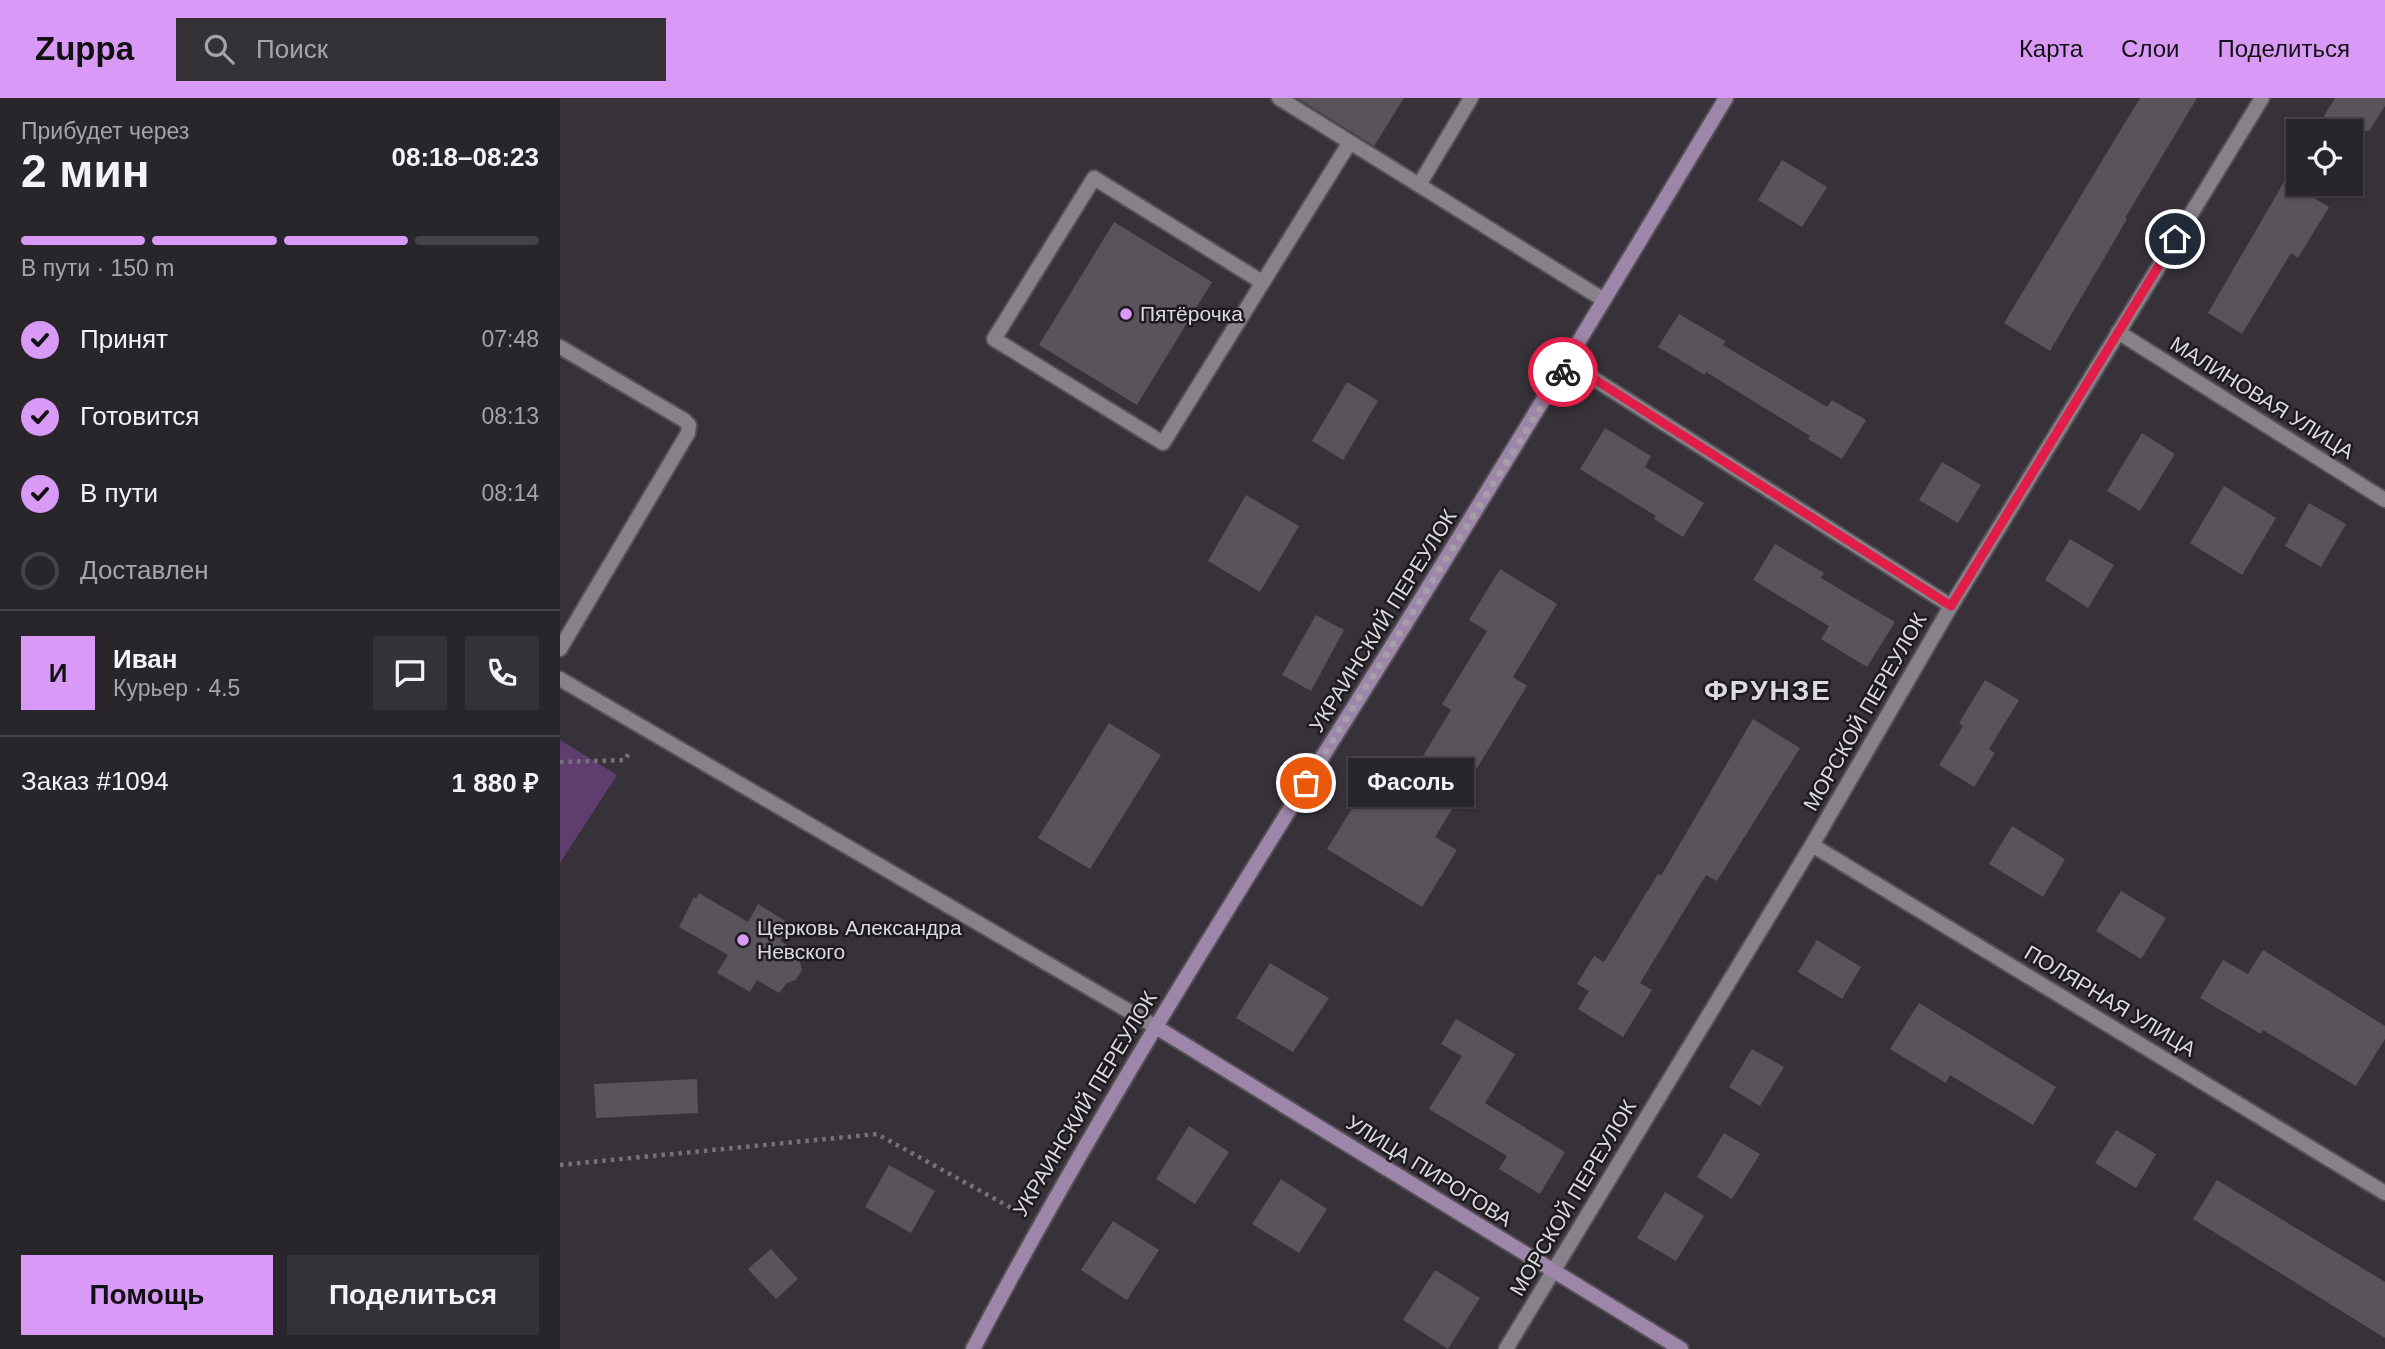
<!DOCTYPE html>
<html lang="ru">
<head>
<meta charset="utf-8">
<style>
  :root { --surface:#29262b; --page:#353237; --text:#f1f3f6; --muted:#a5a5a9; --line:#454347; --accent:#d99af7 }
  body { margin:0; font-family:Arial,sans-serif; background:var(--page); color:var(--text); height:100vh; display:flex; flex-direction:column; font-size:26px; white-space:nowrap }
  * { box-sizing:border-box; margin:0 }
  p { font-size:23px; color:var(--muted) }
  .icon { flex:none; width:38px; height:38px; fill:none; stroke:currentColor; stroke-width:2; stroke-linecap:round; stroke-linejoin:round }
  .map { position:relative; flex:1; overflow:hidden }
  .panel { display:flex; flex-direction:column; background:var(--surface); width:560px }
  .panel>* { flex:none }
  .buttons { position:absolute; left:1726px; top:21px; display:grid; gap:14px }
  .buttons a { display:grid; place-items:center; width:77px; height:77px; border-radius:0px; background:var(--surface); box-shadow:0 2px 5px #0004,0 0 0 2px var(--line); font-size:35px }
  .pin { position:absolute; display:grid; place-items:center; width:60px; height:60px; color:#fff; margin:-30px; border:4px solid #fff; border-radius:50%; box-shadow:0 2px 7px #0007 }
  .courier { position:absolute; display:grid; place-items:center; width:70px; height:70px; margin:-35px; border:5px solid #e11d48; border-radius:50%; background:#fff; color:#222; box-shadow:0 2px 9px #0007 }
  .bubble { position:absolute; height:49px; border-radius:0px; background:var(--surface); box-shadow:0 2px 5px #0004,0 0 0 2px var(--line); font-size:23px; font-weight:700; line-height:49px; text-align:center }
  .summary em { font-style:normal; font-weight:700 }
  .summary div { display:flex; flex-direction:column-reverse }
  .summary { display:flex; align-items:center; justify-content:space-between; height:119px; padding:0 21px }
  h1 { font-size:46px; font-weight:700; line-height:52px }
  .bar { display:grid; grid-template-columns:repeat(4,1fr); gap:10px 7px; align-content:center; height:84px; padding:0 21px }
  .bar i { height:9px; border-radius:5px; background:var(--line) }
  .bar .on { background:var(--accent) }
  .bar p { grid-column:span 4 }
  .line { display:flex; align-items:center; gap:18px; padding:0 21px; border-top:2px solid var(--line) }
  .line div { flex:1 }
  .round { display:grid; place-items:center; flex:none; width:74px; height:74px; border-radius:0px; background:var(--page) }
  ol { padding:0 21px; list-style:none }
  li { display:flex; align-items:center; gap:21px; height:77px }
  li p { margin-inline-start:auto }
  li .icon { padding:7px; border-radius:50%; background:var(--accent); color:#111; stroke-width:4 }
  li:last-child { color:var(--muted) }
  li i { width:38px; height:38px; border:4px solid var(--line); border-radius:50% }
  .cta { display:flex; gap:14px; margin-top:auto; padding:14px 21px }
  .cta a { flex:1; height:80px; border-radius:0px; background:var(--accent); color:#111; font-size:28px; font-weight:700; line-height:80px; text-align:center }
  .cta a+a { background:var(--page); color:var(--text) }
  header { display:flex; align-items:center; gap:42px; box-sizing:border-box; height:98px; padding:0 35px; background:var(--accent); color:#111 }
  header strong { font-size:33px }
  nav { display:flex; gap:38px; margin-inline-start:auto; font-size:24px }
  .search { width:490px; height:63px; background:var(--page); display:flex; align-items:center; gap:18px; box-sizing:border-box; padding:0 24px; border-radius:0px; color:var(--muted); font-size:26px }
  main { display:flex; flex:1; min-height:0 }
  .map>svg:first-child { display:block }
  .green { fill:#5f3d6e }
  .building { fill:#59545c }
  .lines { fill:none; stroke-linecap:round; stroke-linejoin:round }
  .minor-casing { stroke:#535055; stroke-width:18 }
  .secondary-casing { stroke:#535055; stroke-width:18 }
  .path { stroke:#767278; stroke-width:4.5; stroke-dasharray:3.5 5; stroke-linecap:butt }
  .minor { stroke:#87828a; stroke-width:14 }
  .secondary { stroke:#9e86aa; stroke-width:14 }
  .done { stroke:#a39fa5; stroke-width:7; stroke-dasharray:0 12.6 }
  .route { stroke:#e11d48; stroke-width:9 }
  .poi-dot { fill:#d99af7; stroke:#1d1b1e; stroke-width:2.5 }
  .labels { text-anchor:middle; stroke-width:5; stroke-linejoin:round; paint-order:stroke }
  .poi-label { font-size:21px; fill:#dddadf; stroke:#1d1b1e; text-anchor:start }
  .street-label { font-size:21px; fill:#dddadf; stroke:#1d1b1e }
  .district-label { font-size:28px; font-weight:bold; letter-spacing:2px; fill:#dddadf; stroke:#1d1b1e }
</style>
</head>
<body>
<header>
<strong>Zuppa</strong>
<div class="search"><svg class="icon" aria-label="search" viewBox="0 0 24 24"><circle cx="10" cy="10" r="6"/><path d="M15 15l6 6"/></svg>Поиск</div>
<nav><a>Карта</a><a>Слои</a><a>Поделиться</a></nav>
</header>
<main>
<section class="panel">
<div class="summary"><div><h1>2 мин</h1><p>Прибудет через</p></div><em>08:18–08:23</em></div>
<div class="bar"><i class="on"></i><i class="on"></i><i class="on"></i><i></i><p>В пути · 150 m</p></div>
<ol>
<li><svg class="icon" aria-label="check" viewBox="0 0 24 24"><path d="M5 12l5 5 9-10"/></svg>Принят<p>07:48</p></li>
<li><svg class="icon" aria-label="check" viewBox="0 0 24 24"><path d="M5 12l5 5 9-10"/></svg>Готовится<p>08:13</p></li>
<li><svg class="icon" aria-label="check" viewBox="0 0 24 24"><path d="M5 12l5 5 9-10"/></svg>В пути<p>08:14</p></li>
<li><i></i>Доставлен</li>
</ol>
<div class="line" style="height:126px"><b class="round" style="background:var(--accent);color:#111">И</b><div><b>Иван</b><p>Курьер · 4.5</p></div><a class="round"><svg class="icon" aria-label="chat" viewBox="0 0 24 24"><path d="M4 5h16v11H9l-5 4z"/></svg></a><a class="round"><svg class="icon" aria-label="phone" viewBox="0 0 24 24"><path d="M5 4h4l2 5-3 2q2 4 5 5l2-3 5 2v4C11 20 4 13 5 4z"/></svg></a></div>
<div class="line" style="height:91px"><div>Заказ #1094</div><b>1 880 ₽</b></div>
<div class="cta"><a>Помощь</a><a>Поделиться</a></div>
</section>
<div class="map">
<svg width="1825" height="1251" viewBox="0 0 1825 1251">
  <rect width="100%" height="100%" fill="#373239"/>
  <!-- green -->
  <path class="green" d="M0,642L57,677L0,765Z"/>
  <!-- building -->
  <path class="building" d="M737,0H844L814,48Z
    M1580,0H1637L1565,120L1567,121L1490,253L1444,225Z
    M1775,0H1825V8L1809,33H1755Z
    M1222,62L1267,89L1242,129L1198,102Z
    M1725,82L1769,109L1738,160L1731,155L1682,236L1648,215Z
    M554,124L652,184L577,307L479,247Z
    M1119,216L1165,243L1163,247L1267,309L1272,302L1306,322L1282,361L1248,341L1250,338L1146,274L1145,277L1098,249Z
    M787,284L818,303L783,362L752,343Z
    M1045,330L1091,358L1085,369L1144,405L1123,439L1094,421L1096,418L1020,371Z
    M1582,335L1615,356L1580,413L1547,393Z
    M1382,364L1421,387L1398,425L1359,402Z
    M1664,388L1716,420L1682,477L1630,445Z
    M686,397L739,428L700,494L648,463Z
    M1749,405L1786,426L1761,469L1725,448Z
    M1510,441L1554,467L1528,510L1485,482Z
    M1215,446L1264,475L1261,480L1335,524L1307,569L1261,541L1269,528L1193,482Z
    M940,471L997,506L953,579L967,588L875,739L897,752L862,809L767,751L802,694L830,712L891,612L882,606L927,533L909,522Z
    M756,517L784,532L751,593L722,577Z
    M1425,582L1459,602L1429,651L1435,655L1414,689L1379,667L1403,628L1399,625Z
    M1193,621L1240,650L1157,783L1146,777L1080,885L1092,892L1063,939L1018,911L1029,893L1017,886L1034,858L1044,864L1098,776L1101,778Z
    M549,625L601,657L530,771L478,740Z
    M1452,728L1505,761L1483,799L1429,766Z
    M1561,793L1606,820L1581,861L1536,833Z
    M139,795L188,824L198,806L230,826L220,843L237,853L242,872L236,882L227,885L219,895L197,882L190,894L157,875L168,857L119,829L134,799L136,801Z
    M1257,842L1301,869L1282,901L1238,874Z
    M1703,852L1825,928V941L1796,988L1703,932L1701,936L1640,900L1663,862L1688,876Z
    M710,865L769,900L733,954L676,920Z
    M1359,905L1496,989L1473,1027L1390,977L1386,985L1330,951Z
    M896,921L955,956L925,1005L1005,1054L980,1096L939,1071L947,1058L869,1011L902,958L881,946Z
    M1192,951L1224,969L1200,1008L1169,989Z
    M137,981L138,1015L36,1020L34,986Z
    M629,1028L669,1054L635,1106L596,1081Z
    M1556,1032L1596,1056L1576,1090L1535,1065Z
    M1164,1035L1200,1056L1172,1101L1137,1079Z
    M329,1067L375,1093L351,1135L305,1109Z
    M721,1081L767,1111L739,1155L692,1126Z
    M1657,1082L1825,1184V1240L1633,1121Z
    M1105,1094L1144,1118L1116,1163L1077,1140Z
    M553,1123L599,1152L567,1202L521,1172Z
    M211,1151L238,1181L216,1201L188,1171Z
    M875,1172L920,1200L888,1251L843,1222Z"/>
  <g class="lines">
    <!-- minor casing -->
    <g class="minor-casing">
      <path id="minor" d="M719,0L1044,202
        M859,87L911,0
        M702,184L534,80L434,241L603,345L790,44
        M1558,234L1825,402
        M0,249L124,322L129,327L128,335L0,551
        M1009,265L1391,508
        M0,581L596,929
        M1252,747L1825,1095
        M946,1251L1252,747L1391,508L1702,0"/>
    </g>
    <!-- secondary casing -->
    <g class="secondary-casing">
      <path id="secondary" d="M596,929L1121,1251
        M413,1251C536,1017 678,794 818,570C936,381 1051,191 1166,0"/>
    </g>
    <!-- path -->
    <path class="path" d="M0,664L65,662L71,652
      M0,1067L317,1036L457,1113"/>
    <!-- minor -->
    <use href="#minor" class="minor"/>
    <!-- secondary -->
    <use href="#secondary" class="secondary"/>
  </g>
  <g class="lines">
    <!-- done -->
    <path class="done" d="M746,685L1003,274"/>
    <!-- route -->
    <path class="route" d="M1003,274L1009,265L1391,508L1615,141"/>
  </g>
  <!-- markers -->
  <g class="poi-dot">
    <circle cx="566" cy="216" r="7"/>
    <circle cx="183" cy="842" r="7"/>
  </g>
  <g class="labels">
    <!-- poi labels -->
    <g class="poi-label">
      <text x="580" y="223">Пятёрочка</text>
      <text x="197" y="837">Церковь Александра<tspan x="197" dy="24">Невского</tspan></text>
    </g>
    <!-- street labels -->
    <g class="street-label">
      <text transform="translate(1702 300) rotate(32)" y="7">МАЛИНОВАЯ УЛИЦА</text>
      <text transform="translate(823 523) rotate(-58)" y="7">УКРАИНСКИЙ ПЕРЕУЛОК</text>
      <text transform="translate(1305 614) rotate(-60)" y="7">МОРСКОЙ ПЕРЕУЛОК</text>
      <text transform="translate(1550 903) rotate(31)" y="7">ПОЛЯРНАЯ УЛИЦА</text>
      <text transform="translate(525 1006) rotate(-59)" y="7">УКРАИНСКИЙ ПЕРЕУЛОК</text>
      <text transform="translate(869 1073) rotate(32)" y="7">УЛИЦА ПИРОГОВА</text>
      <text transform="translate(1013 1100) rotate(-59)" y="7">МОРСКОЙ ПЕРЕУЛОК</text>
    </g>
    <!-- district labels -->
    <g class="district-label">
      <text x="1208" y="602">ФРУНЗЕ</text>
    </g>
  </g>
</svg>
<div class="buttons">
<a><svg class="icon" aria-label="locate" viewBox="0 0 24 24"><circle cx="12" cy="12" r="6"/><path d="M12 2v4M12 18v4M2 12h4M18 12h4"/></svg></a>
</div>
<div class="pin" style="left:746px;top:685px;background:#ea580c"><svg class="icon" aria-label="bag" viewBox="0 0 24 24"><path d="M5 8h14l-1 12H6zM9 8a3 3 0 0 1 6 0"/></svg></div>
<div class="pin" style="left:1615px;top:141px;background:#1f2937"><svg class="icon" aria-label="home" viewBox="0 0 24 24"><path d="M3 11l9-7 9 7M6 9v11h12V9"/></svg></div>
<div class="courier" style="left:1003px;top:274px"><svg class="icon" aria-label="bike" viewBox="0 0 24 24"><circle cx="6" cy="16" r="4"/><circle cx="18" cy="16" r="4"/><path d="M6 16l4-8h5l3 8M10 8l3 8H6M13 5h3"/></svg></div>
<div class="bubble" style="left:788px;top:660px;width:126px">Фасоль</div>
</div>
</main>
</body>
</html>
